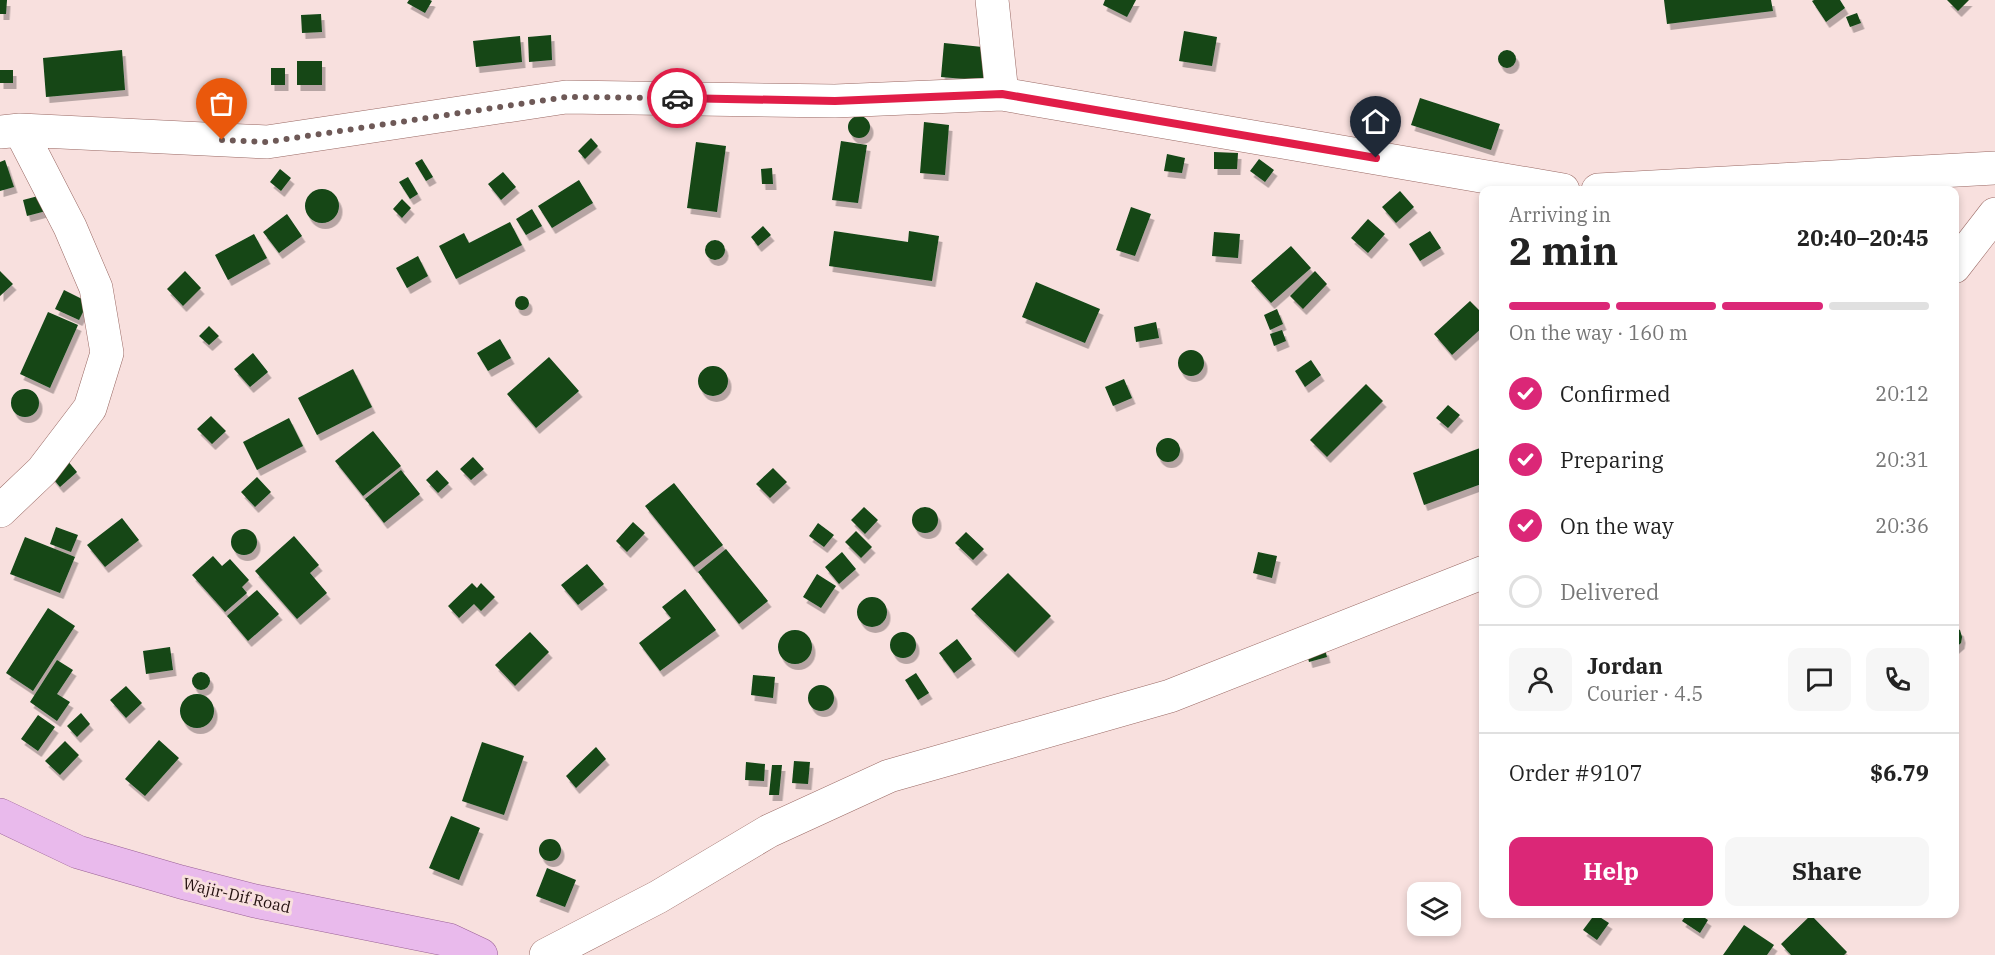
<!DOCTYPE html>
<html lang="en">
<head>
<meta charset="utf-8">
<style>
  :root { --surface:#fff; --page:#f6f6f6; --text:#222; --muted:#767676; --line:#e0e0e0; --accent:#db2777 }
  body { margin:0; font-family:"IBM Plex Serif",serif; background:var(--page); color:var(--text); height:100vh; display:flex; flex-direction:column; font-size:22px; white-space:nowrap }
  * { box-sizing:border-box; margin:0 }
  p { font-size:20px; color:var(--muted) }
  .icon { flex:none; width:33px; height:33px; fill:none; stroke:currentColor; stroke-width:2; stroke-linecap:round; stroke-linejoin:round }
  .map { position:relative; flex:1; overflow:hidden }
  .sheet { position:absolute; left:1479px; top:186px; width:480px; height:732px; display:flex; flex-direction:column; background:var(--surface); border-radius:12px; box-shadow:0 3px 9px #0003 }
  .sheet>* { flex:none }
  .buttons { position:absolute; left:1407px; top:882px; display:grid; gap:12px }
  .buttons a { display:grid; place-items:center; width:54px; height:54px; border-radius:12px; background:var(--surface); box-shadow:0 3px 9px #0003; font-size:30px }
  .pin { position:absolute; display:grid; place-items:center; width:51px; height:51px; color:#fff; margin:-62px -26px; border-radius:50% 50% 50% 0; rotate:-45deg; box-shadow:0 0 6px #0007 }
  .pin .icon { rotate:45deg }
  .courier { position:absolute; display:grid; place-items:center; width:60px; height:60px; margin:-30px; border:4px solid #e11d48; border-radius:50%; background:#fff; color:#222; box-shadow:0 2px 8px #0007 }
  .summary em { font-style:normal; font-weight:800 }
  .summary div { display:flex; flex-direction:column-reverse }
  .summary { display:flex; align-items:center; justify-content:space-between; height:102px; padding:0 30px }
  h1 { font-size:39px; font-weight:800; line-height:45px }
  .bar { display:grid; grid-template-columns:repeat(4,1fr); gap:9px 6px; align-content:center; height:72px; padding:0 30px }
  .bar i { height:8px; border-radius:4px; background:var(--line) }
  .bar .selected { background:var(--accent) }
  .bar p { grid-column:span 4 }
  .line { display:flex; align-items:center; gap:15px; padding:0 30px; border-top:2px solid var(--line) }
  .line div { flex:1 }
  .round { display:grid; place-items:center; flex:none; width:63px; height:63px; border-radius:12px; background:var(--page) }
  ol { padding:0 30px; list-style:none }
  li { display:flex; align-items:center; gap:18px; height:66px }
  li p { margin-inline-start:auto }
  li .icon { padding:6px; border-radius:50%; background:var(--accent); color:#fff; stroke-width:4 }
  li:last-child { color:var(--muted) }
  li i { width:33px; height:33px; border:3px solid var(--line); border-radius:50% }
  .cta { display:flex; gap:12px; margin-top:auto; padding:12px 30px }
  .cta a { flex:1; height:69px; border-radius:12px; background:var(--accent); color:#fff; font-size:24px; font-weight:800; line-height:69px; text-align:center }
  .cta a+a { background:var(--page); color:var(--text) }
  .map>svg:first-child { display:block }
  .building { fill:#124717; filter:url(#shadow) }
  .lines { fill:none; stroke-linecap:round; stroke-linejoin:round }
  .minor-casing { stroke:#996863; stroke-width:34 }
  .major-casing { stroke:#9a6196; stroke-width:34 }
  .minor { stroke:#fff; stroke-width:33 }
  .major { stroke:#e9baec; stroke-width:33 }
  .done { stroke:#6e5957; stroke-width:6; stroke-dasharray:0 10.8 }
  .route { stroke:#e11d48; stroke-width:8 }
  .labels { text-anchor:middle; stroke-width:6; stroke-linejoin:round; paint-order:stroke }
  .street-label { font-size:16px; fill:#23100f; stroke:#f8e0de }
</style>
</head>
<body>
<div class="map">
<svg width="1995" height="955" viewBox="0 0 1995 955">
  <defs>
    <filter id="shadow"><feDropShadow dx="3.5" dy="6" stdDeviation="0" flood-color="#0004"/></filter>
  </defs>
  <rect width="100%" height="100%" fill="#f8e0de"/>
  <!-- building -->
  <path class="building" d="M0,0H7L6,14H0Z
    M409,0H430L432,1L425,13L407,3Z
    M1105,0H1136L1127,17L1103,5Z
    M1664,0H1771L1773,11L1667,24Z
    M1814,0H1840L1845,8L1826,22L1812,1Z
    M1947,0H1969L1958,11Z
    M1857,13L1861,23L1850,27L1846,17Z
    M321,14L322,32L302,33L301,15Z
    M1184,31L1217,37L1212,66L1179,61Z
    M551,35L552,60L529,62L528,37Z
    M520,36L522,62L476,67L473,41Z
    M944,43L992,48L988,81L941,77Z
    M1498 59a9 9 0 1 1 18 0a9 9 0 1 1-18 0Z
    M122,50L125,90L46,97L43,58Z
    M297,61H322V85H297Z
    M271,68H285V85H271Z
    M0,70H13V83H0Z
    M1420,98L1500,124L1491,150L1411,125Z
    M848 127a11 11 0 1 1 22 0a11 11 0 1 1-22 0Z
    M924,122L949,125L945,175L920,173Z
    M591,138L598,146L585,159L578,151Z
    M841,141L867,145L858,203L832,200Z
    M696,142L726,146L717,212L687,208Z
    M1214,152L1238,153L1237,169H1214Z
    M1167,154L1185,158L1182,173L1164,171Z
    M422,159L433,177L426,181L415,163Z
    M1259,159L1274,170L1265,182L1250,171Z
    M5,160L14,187L0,191V162Z
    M772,168L773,184H762L761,169Z
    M280,169L291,178L281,191L270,182Z
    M503,172L516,187L501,200L488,184Z
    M408,177L418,194L410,199L399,182Z
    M579,180L593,203L552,228L538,206Z
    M305 206a17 17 0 1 1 34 0a17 17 0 1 1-34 0Z
    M1400,191L1414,207L1396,223L1382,207Z
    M42,195L46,211L27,216L23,200Z
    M402,199L411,208L402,218L393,209Z
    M1131,207L1151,214L1135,256L1116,250Z
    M532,209L542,226L526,235L516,219Z
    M287,214L302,236L279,253L263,232Z
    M1368,219L1385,234L1368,253L1351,238Z
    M510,222L522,245L456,279L439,246L464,233L469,243Z
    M763,226L771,235L758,246L751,237Z
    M834,231L908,242L909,231L939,236L932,281L829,266Z
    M1430,231L1441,248L1420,261L1409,244Z
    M1214,232L1240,234L1238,258L1212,256Z
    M254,234L267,258L228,280L215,255Z
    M705 250a10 10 0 1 1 20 0a10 10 0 1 1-20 0Z
    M1291,246L1311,268L1271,303L1251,281Z
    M418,256L428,276L407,288L396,268Z
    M0,271L13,284L0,296Z
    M185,271L201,288L183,306L167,289Z
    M1315,271L1327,284L1303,309L1290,296Z
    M1036,282L1100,309L1085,343L1022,317Z
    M64,290L88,302L79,320L55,309Z
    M515 303a7 7 0 1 1 14 0a7 7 0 1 1-14 0Z
    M1470,301L1484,315V326L1452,355L1434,334Z
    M1277,309L1283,324L1270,330L1264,315Z
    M48,312L78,325L50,388L20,374Z
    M1156,322L1159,338L1136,342L1134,327Z
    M209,326L219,336L209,345L199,336Z
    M1282,330L1286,341L1274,346L1270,334Z
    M500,339L511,358L488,371L477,353Z
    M1178 363a13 13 0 1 1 26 0a13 13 0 1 1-26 0Z
    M253,353L268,372L250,387L234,369Z
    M549,357L579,391L536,428L507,394Z
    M1311,360L1321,375L1305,387L1295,371Z
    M698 381a15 15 0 1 1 30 0a15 15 0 1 1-30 0Z
    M353,369L372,407L317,435L298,398Z
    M1124,379L1132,398L1113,406L1105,387Z
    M1366,384L1383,401L1327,457L1310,440Z
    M11 403a14 14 0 1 1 28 0a14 14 0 1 1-28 0Z
    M1448,405L1460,415L1448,428L1436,418Z
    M211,416L226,431L212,444L197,429Z
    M289,418L303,446L257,470L243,442Z
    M373,431L401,466L363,496L335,461Z
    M1156 450a12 12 0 1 1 24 0a12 12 0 1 1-24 0Z
    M1480,448L1484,458V483L1424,505L1413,473Z
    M473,457L484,469L471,480L460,469Z
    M67,460L77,472L60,487L50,475Z
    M773,468L787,482L770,498L756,484Z
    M401,470L420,494L384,523L365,499Z
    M437,470L449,483L438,493L426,480Z
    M257,477L271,492L255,507L241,492Z
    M674,483L723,545L694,567L645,506Z
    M864,507L878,520L865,534L851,520Z
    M912 520a13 13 0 1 1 26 0a13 13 0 1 1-26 0Z
    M122,518L139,540L105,567L87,545Z
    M633,522L645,533L627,552L616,541Z
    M818,523L834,535L824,547L809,536Z
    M56,527L78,535L71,552L50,544Z
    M231 542a13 13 0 1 1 26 0a13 13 0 1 1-26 0Z
    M856,531L872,547L861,558L845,542Z
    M966,532L984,549L973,560L955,543Z
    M294,536L319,565L310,573L327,593L297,619L255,571Z
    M25,537L75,557L60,593L10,574Z
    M726,549L768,601L739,624L698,572Z
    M842,552L856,569L839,584L825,567Z
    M1258,552L1277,556L1272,578L1253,573Z
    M213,556L222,566L230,559L249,580L242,587L247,593L225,612L192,575Z
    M587,564L604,584L578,605L561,585Z
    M1008,573L1051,616L1015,652L971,609Z
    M817,574L836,586L821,608L803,597Z
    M472,583L477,588L481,583L495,597L481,611L474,604L459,618L448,606Z
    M685,589L716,630L660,671L639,643L671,618L662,607Z
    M257,590L279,614L248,641L227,616Z
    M857 612a15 15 0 1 1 30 0a15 15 0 1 1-30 0Z
    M48,608L75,626L33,691L6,673Z
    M1954,627L1960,630L1962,637L1961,643L1954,649Z
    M778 647a17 17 0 1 1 34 0a17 17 0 1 1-34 0Z
    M890 645a13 13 0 1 1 26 0a13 13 0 1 1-26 0Z
    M530,632L549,652L515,686L495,665Z
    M957,639L972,659L954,673L939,653Z
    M170,647L173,670L146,674L143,651Z
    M1325,649L1327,657L1309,662L1307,654Z
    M57,660L73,670L57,694L70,702L57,721L30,702Z
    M192 681a9 9 0 1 1 18 0a9 9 0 1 1-18 0Z
    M916,673L929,693L918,700L905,680Z
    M753,675L775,677L773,698L751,695Z
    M808 698a13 13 0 1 1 26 0a13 13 0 1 1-26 0Z
    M126,686L142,703L126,718L110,700Z
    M180 711a17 17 0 1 1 34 0a17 17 0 1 1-34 0Z
    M81,713L90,724L77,737L67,726Z
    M38,715L55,727L38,751L21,739Z
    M159,740L179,758L145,796L125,779Z
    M65,741L79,755L60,775L45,761Z
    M482,742L524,756L504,815L462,801Z
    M596,747L606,759L576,788L566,776Z
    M794,761L810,762L808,784L792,783Z
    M746,762L765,764L764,781L745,780Z
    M772,765H782L779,795H769Z
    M451,816L480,828L459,880L429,868Z
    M539 850a11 11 0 1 1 22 0a11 11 0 1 1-22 0Z
    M547,868L576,880L565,907L536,896Z
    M1595,914L1609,923L1597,940L1583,930Z
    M1687,914H1699L1708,920L1700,933L1682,921Z
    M1811,915L1847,952L1844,955H1791L1781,944Z
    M1744,925L1774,945L1767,955H1723Z"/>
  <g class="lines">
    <!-- minor casing -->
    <g class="minor-casing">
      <path id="minor" d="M992,0L1002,94
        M0,132L20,130L267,142L566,97L835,101L1002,94L1563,190
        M1598,190L1995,168
        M1954,267L1995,214
        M0,511L42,471L90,408L107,353L96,288L70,227L20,130
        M546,955L658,897L769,831L889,776L1170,696L1484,572"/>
    </g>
    <!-- major casing -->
    <g class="major-casing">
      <path id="major" d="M0,815L78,852L181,882L255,901L449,940L481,955"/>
    </g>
    <!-- minor -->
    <use href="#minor" class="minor"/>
    <!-- major -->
    <use href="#major" class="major"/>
  </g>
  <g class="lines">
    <!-- done -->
    <path class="done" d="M222,140L267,142L566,97L677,98"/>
    <!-- route -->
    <path class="route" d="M677,98L835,101L1002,94L1376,158"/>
  </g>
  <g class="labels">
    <!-- street labels -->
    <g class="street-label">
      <text transform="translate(237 895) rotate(13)" y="6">Wajir-Dif Road</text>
    </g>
  </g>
</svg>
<div class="buttons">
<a><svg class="icon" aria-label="layers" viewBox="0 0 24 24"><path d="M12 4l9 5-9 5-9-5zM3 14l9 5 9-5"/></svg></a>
</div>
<div class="pin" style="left:222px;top:140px;background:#ea580c"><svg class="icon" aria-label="bag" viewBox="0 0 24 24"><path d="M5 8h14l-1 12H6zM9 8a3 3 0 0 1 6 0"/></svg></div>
<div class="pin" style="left:1376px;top:158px;background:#1f2937"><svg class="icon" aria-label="home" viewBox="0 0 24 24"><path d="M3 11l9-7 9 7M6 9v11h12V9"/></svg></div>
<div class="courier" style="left:677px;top:98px"><svg class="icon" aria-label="car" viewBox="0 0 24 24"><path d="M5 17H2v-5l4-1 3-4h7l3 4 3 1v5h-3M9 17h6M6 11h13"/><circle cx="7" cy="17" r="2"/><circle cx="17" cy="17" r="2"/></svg></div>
<section class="sheet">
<div class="summary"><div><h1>2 min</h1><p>Arriving in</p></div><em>20:40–20:45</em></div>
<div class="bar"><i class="selected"></i><i class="selected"></i><i class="selected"></i><i></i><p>On the way · 160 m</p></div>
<ol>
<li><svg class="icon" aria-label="check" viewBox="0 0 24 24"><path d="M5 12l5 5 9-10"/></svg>Confirmed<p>20:12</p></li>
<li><svg class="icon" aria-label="check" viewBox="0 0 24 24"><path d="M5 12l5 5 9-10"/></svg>Preparing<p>20:31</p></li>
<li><svg class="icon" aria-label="check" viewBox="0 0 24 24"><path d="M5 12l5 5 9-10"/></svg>On the way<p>20:36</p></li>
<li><i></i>Delivered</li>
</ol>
<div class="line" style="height:108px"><a class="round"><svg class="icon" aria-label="person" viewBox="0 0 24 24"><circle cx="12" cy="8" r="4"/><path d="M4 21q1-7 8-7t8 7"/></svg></a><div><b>Jordan</b><p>Courier · 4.5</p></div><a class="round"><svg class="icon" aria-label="chat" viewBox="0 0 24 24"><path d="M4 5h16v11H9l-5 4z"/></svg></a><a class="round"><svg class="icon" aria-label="phone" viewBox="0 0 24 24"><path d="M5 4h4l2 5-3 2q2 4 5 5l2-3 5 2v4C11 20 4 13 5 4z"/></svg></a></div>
<div class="line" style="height:78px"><div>Order #9107</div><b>$6.79</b></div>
<div class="cta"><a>Help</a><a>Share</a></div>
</section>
</div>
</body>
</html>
